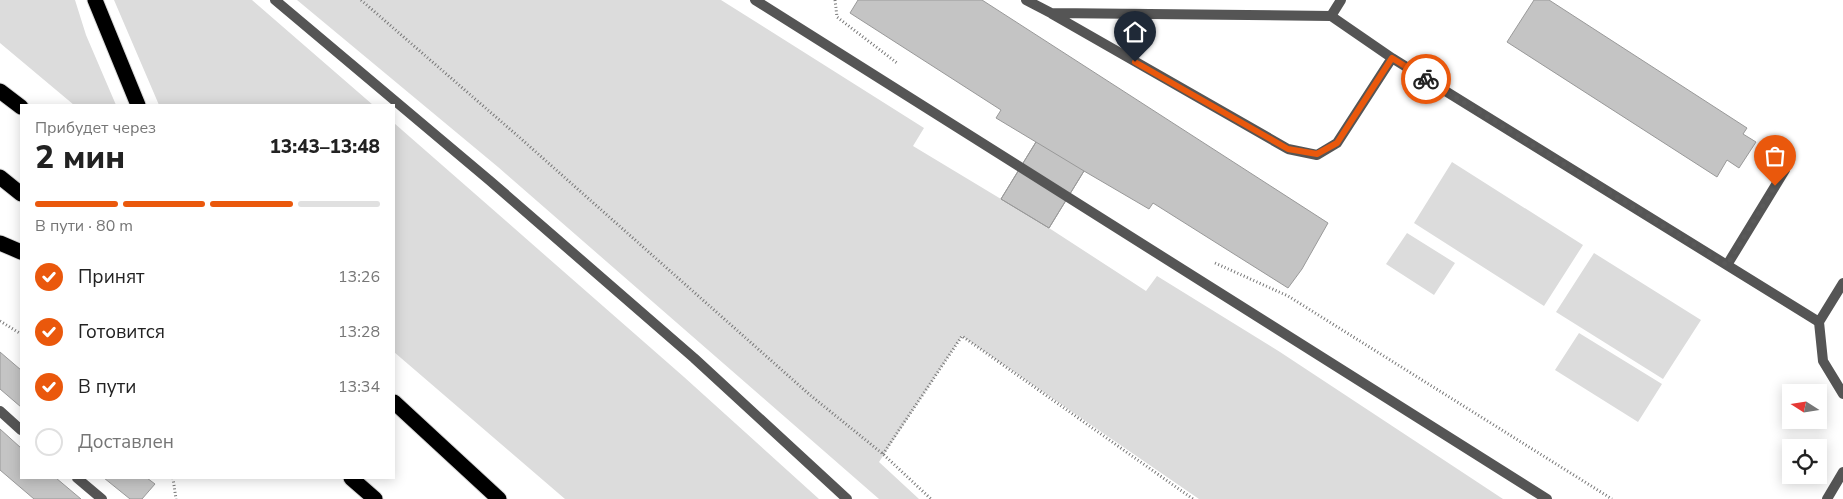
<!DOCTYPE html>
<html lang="ru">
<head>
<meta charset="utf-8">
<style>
  :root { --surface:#fff; --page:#f6f6f6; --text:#222; --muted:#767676; --line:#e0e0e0; --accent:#ea580c }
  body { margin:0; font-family:"Nunito Sans",sans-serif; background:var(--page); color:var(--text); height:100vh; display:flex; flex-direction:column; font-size:19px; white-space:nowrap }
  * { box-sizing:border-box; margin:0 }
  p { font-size:16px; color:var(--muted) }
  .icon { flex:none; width:28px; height:28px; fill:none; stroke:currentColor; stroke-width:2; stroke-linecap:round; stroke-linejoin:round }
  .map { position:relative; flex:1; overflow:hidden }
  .side { position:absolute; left:20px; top:104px; width:375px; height:375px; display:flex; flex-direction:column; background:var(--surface); border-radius:0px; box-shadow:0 2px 12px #0003 }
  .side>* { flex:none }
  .needle { width:32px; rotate:282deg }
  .controls { position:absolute; left:1782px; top:384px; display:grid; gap:10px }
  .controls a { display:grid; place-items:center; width:45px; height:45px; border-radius:0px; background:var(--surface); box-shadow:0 2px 12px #0003; font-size:25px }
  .pin { position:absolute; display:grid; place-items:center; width:42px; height:42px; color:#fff; margin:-51px -21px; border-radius:50% 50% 50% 0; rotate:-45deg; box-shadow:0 0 5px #0007 }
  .pin .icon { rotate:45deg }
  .courier { position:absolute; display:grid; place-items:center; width:50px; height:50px; margin:-25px; border:4px solid #ea580c; border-radius:50%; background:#fff; color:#222; box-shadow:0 1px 6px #0007 }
  .headline em { font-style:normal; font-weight:800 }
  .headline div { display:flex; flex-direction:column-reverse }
  .headline { display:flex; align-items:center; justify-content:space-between; height:85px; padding:0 15px }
  h1 { font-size:32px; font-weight:800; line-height:38px }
  .bar { display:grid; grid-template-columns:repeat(4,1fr); gap:8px 5px; align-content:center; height:60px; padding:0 15px }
  .bar i { height:6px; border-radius:4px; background:var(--line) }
  .bar .current { background:var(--accent) }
  .bar p { grid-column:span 4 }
  ol { padding:0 15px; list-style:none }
  li { display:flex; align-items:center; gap:15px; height:55px }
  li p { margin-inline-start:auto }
  li .icon { padding:5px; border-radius:50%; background:var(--accent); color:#fff; stroke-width:4 }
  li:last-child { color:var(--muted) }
  li i { width:28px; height:28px; border:2px solid var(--line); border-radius:50% }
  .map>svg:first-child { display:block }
  .green { fill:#dcdcdc }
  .building { fill:#c4c4c4; stroke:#999 }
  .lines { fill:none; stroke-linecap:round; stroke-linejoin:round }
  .highway-casing { stroke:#dbdbdb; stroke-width:17 }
  .path { stroke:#777; stroke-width:3; stroke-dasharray:1 2.5; stroke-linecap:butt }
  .lane { stroke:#555; stroke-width:10 }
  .street { stroke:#555; stroke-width:10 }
  .highway { stroke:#000; stroke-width:15 }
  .done { stroke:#595959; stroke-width:5; stroke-dasharray:0 9 }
  .route { stroke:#ea580c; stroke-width:6 }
</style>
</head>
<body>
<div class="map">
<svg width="1843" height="499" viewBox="0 0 1843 499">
  <rect width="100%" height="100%" fill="#fff"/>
  <!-- green -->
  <path class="green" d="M0,0H75L86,35L116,105H74L0,43Z
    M114,0H252L373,105H159Z
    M297,0H721L924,128L913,146L1049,228L1146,291L1157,276L1280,352L1503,499H1199L962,336L879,462L919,499H879L498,167Z
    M394,123L684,377L819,499H565L394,352Z
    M1452,162L1583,245L1544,306L1414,223Z
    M1407,233L1455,263L1434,295L1386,264Z
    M1594,253L1701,320L1663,379L1556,312Z
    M1579,333L1662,384L1638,422L1555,370Z"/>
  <!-- building -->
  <path class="building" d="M858,0H982L1328,223L1302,269L1288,288L1153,203L1149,209L1084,171L1049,228L1001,199L1036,142L996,118L1001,110L850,13Z
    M1534,0H1549L1747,128L1743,134L1756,142L1739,168L1727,160L1717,177L1507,42Z
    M1036,142L1084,171L1049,228L1001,199Z
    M0,352L21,370V407L0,389Z
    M0,429L21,448V478H56L81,499H34L0,470Z
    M104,478H147L155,484L142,499H130Z"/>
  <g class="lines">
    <!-- highway casing -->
    <g class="highway-casing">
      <path id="highway" d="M95,0L138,105
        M0,91L21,107
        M0,177L21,194
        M0,243L21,252
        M394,402L499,499
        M351,478L375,499"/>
    </g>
    <!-- path -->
    <path class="path" d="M361,0L519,137L810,395L883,454L931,499
      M835,0L837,17L897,63
      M1215,263L1288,296L1612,499
      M0,321L21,334
      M883,454L962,336L1193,499
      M173,478L176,499"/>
    <!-- lane -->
    <path class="lane" d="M755,0L1547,499
      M1026,0L1051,13L1331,16L1392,58L1819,322
      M1052,14L1288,149L1317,155L1337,143L1392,58
      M1331,16L1341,0
      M1727,265L1785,170
      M1843,283L1819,322L1823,361L1843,394
      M0,411L21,430
      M77,478L102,499
      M1827,499L1843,472"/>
    <!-- street -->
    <path class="street" d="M275,0L489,180L694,358L847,499"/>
    <!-- highway -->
    <use href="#highway" class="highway"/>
  </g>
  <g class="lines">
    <!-- done -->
    <path class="done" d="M1426,79L1727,265L1775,186"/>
    <!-- route -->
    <path class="route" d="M1135,62L1288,149L1317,154L1337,143L1392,58L1426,79"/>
  </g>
</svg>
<div class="controls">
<a><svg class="needle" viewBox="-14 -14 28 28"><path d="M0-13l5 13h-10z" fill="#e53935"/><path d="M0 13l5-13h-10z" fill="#767676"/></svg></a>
<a><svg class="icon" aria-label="locate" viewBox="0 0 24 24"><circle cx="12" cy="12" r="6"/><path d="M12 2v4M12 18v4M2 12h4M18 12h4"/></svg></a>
</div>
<div class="pin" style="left:1775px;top:186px;background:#ea580c"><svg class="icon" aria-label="bag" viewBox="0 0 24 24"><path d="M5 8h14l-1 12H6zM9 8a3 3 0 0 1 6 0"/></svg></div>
<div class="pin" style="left:1135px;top:62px;background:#1f2937"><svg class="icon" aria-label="home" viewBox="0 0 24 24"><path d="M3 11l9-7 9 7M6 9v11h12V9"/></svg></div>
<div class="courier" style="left:1426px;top:79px"><svg class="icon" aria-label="bike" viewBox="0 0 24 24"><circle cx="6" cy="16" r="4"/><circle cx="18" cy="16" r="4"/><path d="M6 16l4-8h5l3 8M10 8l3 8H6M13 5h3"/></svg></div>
<section class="side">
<div class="headline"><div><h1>2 мин</h1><p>Прибудет через</p></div><em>13:43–13:48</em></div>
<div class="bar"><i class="current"></i><i class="current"></i><i class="current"></i><i></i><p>В пути · 80 m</p></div>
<ol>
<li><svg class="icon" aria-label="check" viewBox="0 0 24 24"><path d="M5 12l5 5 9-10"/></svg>Принят<p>13:26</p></li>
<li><svg class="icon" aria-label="check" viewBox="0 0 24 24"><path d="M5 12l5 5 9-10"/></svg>Готовится<p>13:28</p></li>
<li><svg class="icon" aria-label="check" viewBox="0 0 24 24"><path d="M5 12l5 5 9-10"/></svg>В пути<p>13:34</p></li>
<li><i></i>Доставлен</li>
</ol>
</section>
</div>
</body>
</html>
